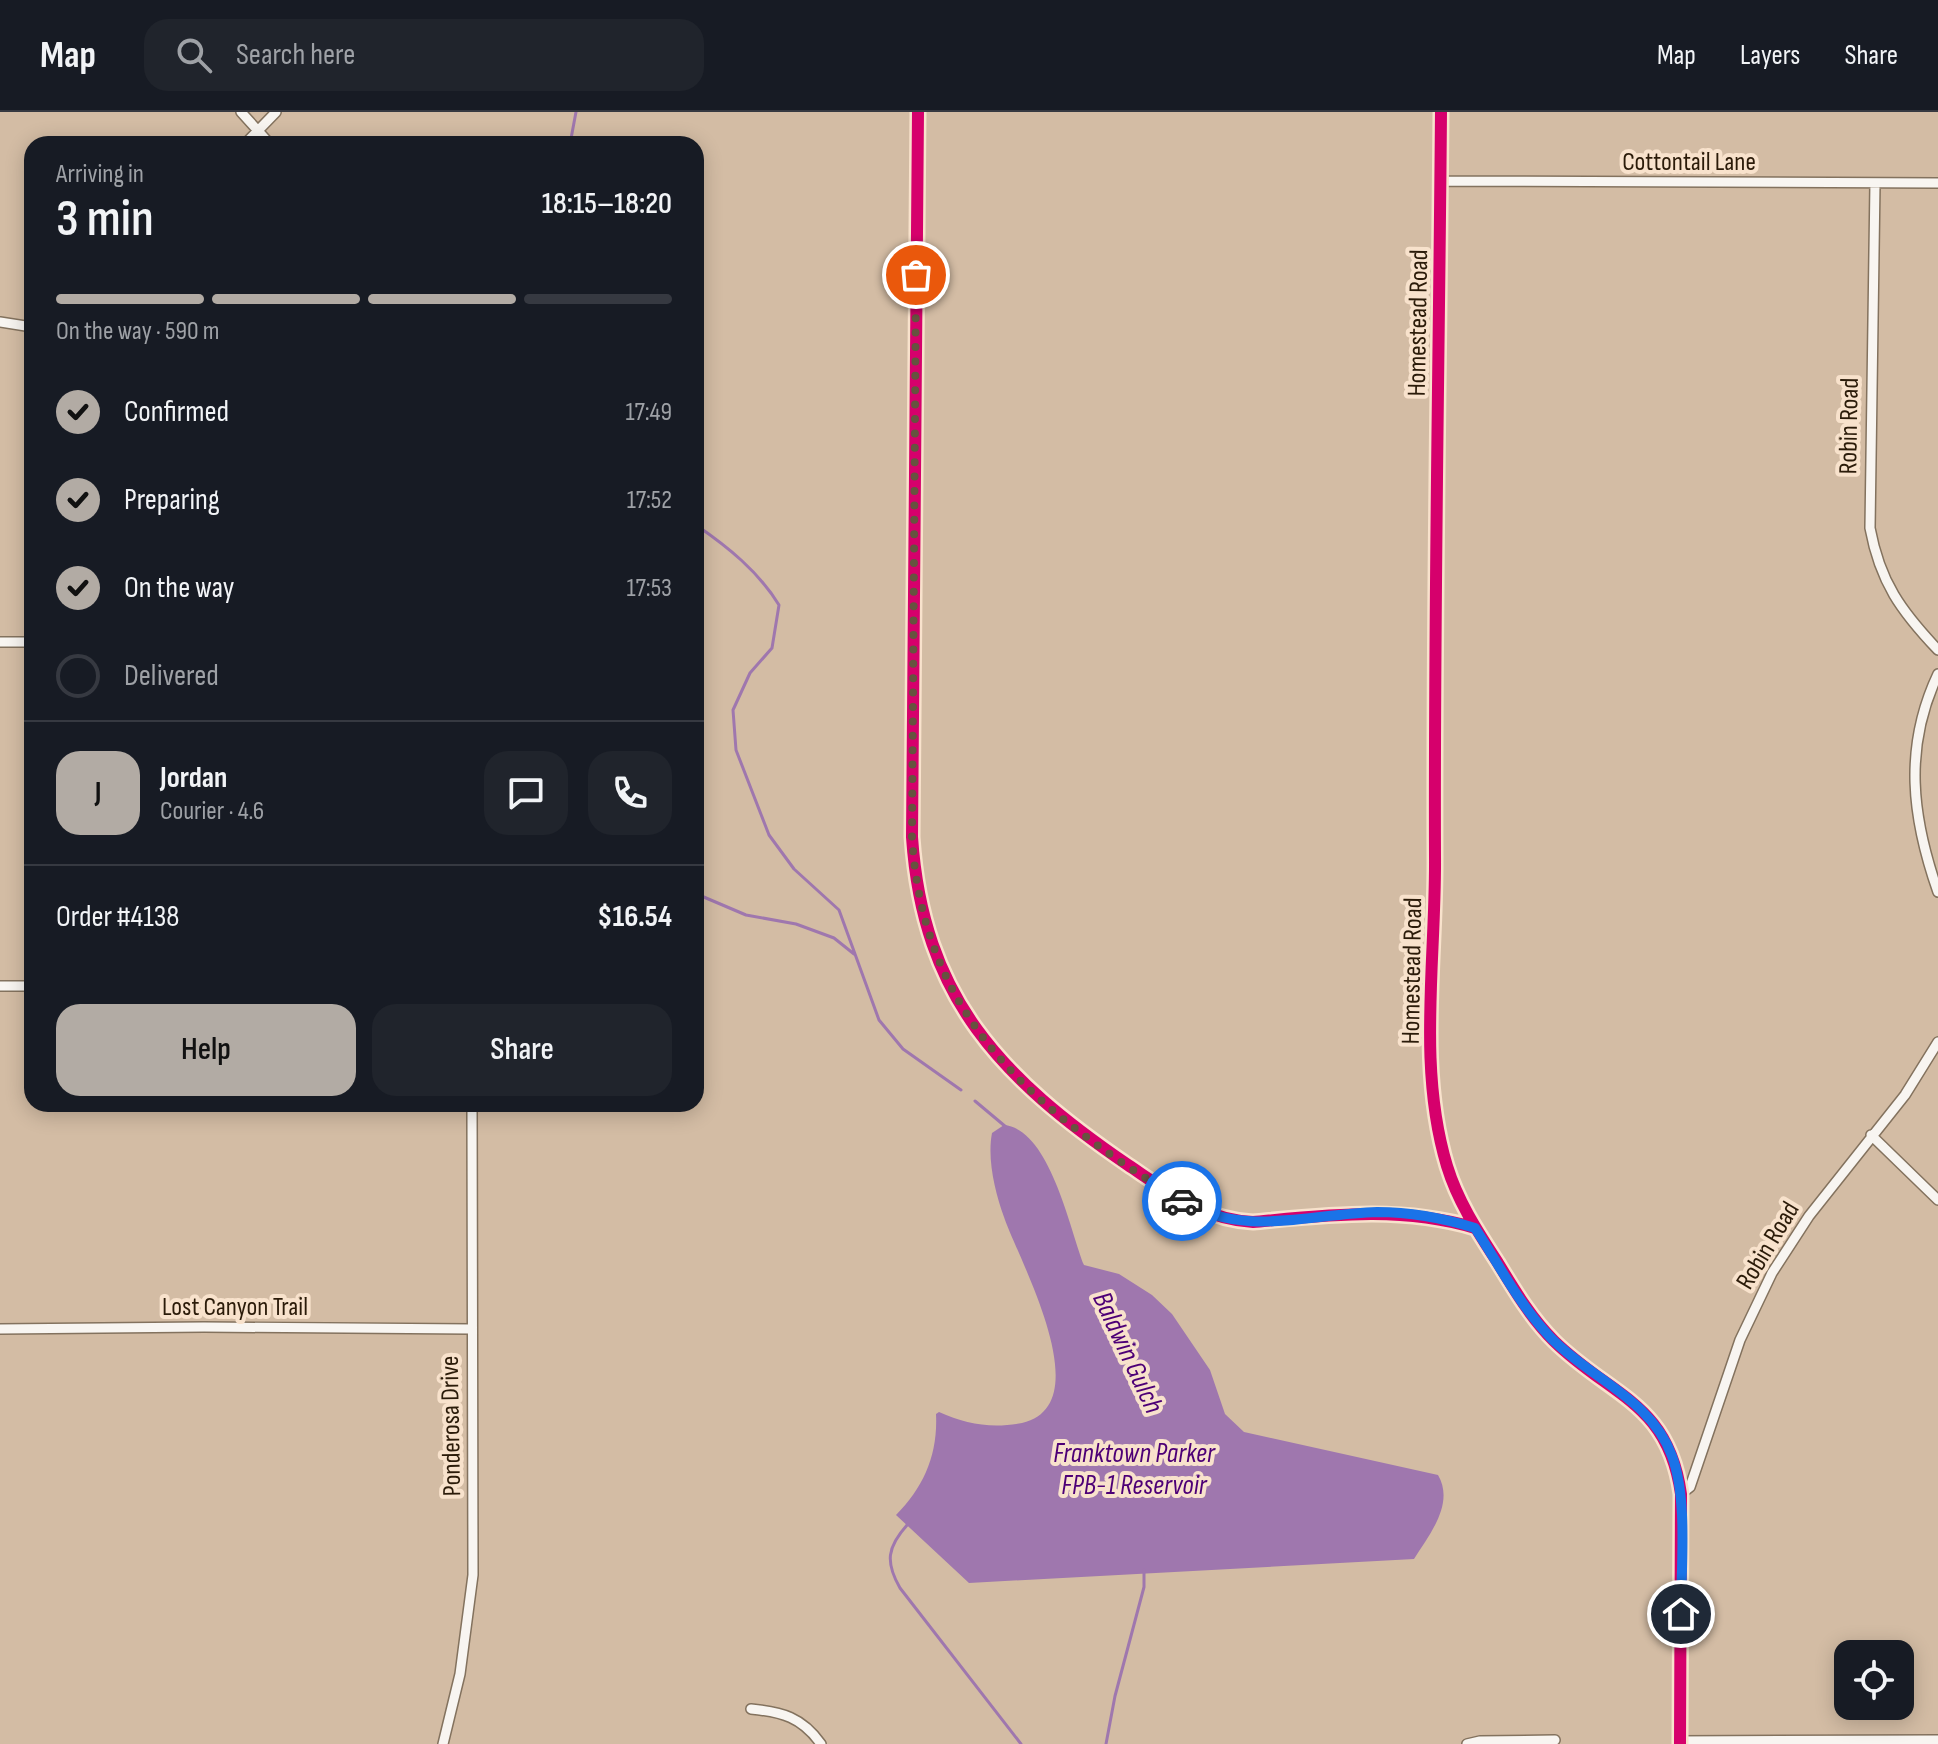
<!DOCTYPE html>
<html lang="en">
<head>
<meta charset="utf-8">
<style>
  :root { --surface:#171b24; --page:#20242c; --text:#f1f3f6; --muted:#9ea1a6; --line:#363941; --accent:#b2aba4 }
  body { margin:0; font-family:"Sofia Sans Condensed",sans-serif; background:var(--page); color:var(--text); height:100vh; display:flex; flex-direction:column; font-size:30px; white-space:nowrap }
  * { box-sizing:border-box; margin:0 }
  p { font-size:26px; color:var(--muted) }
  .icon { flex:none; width:44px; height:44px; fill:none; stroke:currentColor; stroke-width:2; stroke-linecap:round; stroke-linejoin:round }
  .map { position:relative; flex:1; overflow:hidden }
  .details { position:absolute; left:24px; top:24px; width:680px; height:976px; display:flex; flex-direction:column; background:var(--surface); border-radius:24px; box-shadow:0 4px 20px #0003 }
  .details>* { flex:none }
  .controls { position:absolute; left:1834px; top:1528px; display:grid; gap:16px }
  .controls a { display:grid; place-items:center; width:80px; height:80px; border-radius:16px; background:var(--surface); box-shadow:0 4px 20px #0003; font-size:40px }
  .pin { position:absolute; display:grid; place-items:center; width:68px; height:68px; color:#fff; margin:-34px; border:4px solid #fff; border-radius:50%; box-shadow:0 2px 8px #0007 }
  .courier { position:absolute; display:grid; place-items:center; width:80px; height:80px; margin:-40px; border:6px solid #1a73e8; border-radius:50%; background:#fff; color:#222; box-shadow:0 2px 10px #0007 }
  .headline em { font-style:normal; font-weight:600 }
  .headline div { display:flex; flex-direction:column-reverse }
  .headline { display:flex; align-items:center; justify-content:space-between; height:136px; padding:0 32px }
  h1 { font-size:52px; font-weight:600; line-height:60px }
  .bar { display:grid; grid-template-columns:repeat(4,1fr); gap:12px 8px; align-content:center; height:96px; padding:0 32px }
  .bar i { height:10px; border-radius:6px; background:var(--line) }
  .bar .active { background:var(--accent) }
  .bar p { grid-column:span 4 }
  .line { display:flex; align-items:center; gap:20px; padding:0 32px; border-top:2px solid var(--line) }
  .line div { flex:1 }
  .round { display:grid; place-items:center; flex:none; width:84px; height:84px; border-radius:24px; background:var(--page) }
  ol { padding:0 32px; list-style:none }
  li { display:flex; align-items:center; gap:24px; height:88px }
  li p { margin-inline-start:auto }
  li .icon { padding:8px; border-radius:50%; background:var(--accent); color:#111; stroke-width:4 }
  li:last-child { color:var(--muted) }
  li i { width:44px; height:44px; border:4px solid var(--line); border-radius:50% }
  .action { display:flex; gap:16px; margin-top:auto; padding:16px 32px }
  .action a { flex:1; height:92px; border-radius:24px; background:var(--accent); color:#111; font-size:32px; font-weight:600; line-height:92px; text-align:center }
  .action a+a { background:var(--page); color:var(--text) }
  header { display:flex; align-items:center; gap:48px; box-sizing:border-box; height:112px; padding:0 40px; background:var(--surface); border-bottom:2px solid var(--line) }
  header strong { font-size:38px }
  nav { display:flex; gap:44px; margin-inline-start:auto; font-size:28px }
  .search { width:560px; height:72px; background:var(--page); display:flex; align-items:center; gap:20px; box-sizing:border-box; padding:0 28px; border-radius:24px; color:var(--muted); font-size:30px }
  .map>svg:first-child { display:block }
  .water { fill:#9f77ae }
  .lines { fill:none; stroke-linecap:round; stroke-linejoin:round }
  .stream { stroke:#9f77ae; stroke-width:3 }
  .street-casing { stroke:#83725e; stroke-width:12 }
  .street { stroke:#f8f5f1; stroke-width:9 }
  .cycleway-casing { stroke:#f8e2cc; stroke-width:17 }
  .cycleway { stroke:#d6006c; stroke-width:12 }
  .done { stroke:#66533f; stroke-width:8; stroke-dasharray:0 14.4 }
  .route { stroke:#1a73e8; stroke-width:10 }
  .labels { text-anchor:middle; stroke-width:8; stroke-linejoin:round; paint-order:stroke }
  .street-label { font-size:26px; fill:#2b1b09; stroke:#f8e2cc }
  .water-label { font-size:28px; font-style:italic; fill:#4d0076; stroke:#f8e2cc }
</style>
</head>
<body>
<header>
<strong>Map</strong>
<div class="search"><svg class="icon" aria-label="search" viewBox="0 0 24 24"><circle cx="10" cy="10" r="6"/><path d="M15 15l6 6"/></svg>Search here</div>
<nav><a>Map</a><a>Layers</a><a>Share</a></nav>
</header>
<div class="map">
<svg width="1938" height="1632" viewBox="0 0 1938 1632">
  <rect width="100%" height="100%" fill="#d3bca4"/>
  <!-- water -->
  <path class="water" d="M1004,1013C1050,1017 1070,1118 1084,1153L1119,1162L1152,1183L1172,1202L1210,1258L1225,1302L1244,1320L1438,1363C1455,1392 1429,1423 1414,1447L969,1471L896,1403C924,1375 938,1342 936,1302L939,1300C966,1312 991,1317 1022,1311C1101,1293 1018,1147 1004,1105C995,1080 987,1047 992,1021Z"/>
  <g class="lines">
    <!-- stream -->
    <path class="stream" d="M570,32L576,0
      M696,413C728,435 758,459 779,493L772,536L750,561L733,598L736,638L769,723L794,757L839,798L879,908L903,937L961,978
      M699,783L746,803L796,812L834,826L854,842
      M975,989L1006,1015
      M908,1412C887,1435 885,1450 900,1476L1021,1632
      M1106,1632L1115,1584L1144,1475V1458"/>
    <!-- street casing -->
    <g class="street-casing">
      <path id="street" d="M241,0L270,32
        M918,0L912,725C923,886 1001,966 1128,1053C1167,1079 1204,1108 1253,1110C1329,1103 1401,1094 1475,1116
        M1441,0C1439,248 1434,497 1435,745C1436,847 1417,955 1447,1054C1458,1090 1478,1120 1498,1151C1515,1179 1531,1206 1554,1229C1611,1285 1668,1290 1681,1382L1680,1632
        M245,32L276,0
        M1441,69L1938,71
        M1875,71L1870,416C1880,470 1901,499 1938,538
        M0,210L32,215
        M0,530H32
        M1938,562C1903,636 1912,706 1938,780
        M0,874H32
        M1871,1023L1938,1088
        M0,1217L204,1215L471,1217
        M1681,1382L1690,1375L1740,1228L1772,1161L1809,1104L1905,983L1938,930
        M751,1597C782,1600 802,1605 821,1632
        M1680,1629L1938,1628
        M443,1632L460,1562L473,1463L472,992
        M1467,1632L1480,1629L1555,1628"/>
    </g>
    <!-- street -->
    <use href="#street" class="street"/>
    <!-- cycleway casing -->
    <g class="cycleway-casing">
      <path id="cycleway" d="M918,0L912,725C923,886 1001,966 1128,1053C1167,1079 1204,1108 1253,1110C1329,1103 1401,1094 1475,1116
        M1441,0C1439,248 1434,497 1435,745C1436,847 1417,955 1447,1054C1458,1090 1478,1120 1498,1151C1515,1179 1531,1206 1554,1229C1611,1285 1668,1290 1681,1382L1680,1632"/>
    </g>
    <!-- cycleway -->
    <use href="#cycleway" class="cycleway"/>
  </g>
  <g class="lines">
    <!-- done -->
    <path class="done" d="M916,163L912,725C923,909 1036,999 1182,1089"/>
    <!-- route -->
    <path class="route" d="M1182,1089C1245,1126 1308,1102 1377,1100C1410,1100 1443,1106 1475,1116C1499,1153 1520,1194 1551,1226C1591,1267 1651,1287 1672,1344C1688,1387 1681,1455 1681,1502"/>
  </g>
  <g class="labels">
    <!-- street labels -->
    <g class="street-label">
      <text x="1689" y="58">Cottontail Lane</text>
      <text transform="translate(1417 211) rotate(-89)" y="9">Homestead Road</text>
      <text transform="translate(1848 314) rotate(-89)" y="9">Robin Road</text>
      <text transform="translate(1411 859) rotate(-89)" y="9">Homestead Road</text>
      <text transform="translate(1767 1133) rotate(-59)" y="9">Robin Road</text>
      <text x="235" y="1203">Lost Canyon Trail</text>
      <text transform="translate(450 1314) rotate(-91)" y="9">Ponderosa Drive</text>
    </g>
    <!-- water labels -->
    <g class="water-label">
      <text transform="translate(1129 1240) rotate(65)" y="10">Baldwin Gulch</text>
      <text x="1134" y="1350">Franktown Parker<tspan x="1134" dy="32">FPB-1 Reservoir</tspan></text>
    </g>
  </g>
</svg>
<div class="controls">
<a><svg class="icon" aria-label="locate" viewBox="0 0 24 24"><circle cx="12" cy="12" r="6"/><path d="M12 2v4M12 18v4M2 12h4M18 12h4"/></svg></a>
</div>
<div class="pin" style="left:916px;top:163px;background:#ea580c"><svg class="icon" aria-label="bag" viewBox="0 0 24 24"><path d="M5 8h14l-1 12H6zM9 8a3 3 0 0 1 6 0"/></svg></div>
<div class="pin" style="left:1681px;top:1502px;background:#1f2937"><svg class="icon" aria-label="home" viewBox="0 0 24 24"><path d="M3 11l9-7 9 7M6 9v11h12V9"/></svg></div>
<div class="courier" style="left:1182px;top:1089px"><svg class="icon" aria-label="car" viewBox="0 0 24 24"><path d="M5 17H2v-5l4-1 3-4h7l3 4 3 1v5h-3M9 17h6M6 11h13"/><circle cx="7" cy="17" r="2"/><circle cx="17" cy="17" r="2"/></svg></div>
<section class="details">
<div class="headline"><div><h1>3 min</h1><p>Arriving in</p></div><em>18:15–18:20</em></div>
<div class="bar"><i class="active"></i><i class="active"></i><i class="active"></i><i></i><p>On the way · 590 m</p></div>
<ol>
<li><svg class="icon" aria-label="check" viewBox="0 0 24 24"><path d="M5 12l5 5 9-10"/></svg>Confirmed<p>17:49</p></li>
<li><svg class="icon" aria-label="check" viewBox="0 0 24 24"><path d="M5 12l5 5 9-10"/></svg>Preparing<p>17:52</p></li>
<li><svg class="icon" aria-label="check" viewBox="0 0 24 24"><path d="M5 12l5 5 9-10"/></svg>On the way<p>17:53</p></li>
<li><i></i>Delivered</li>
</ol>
<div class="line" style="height:144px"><b class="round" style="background:var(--accent);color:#111">J</b><div><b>Jordan</b><p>Courier · 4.6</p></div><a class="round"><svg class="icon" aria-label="chat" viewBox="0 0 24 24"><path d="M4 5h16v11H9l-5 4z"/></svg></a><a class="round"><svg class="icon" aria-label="phone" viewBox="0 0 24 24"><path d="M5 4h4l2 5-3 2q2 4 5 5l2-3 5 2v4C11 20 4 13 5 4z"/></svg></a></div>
<div class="line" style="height:104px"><div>Order #4138</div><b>$16.54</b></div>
<div class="action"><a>Help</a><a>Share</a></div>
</section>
</div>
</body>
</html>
